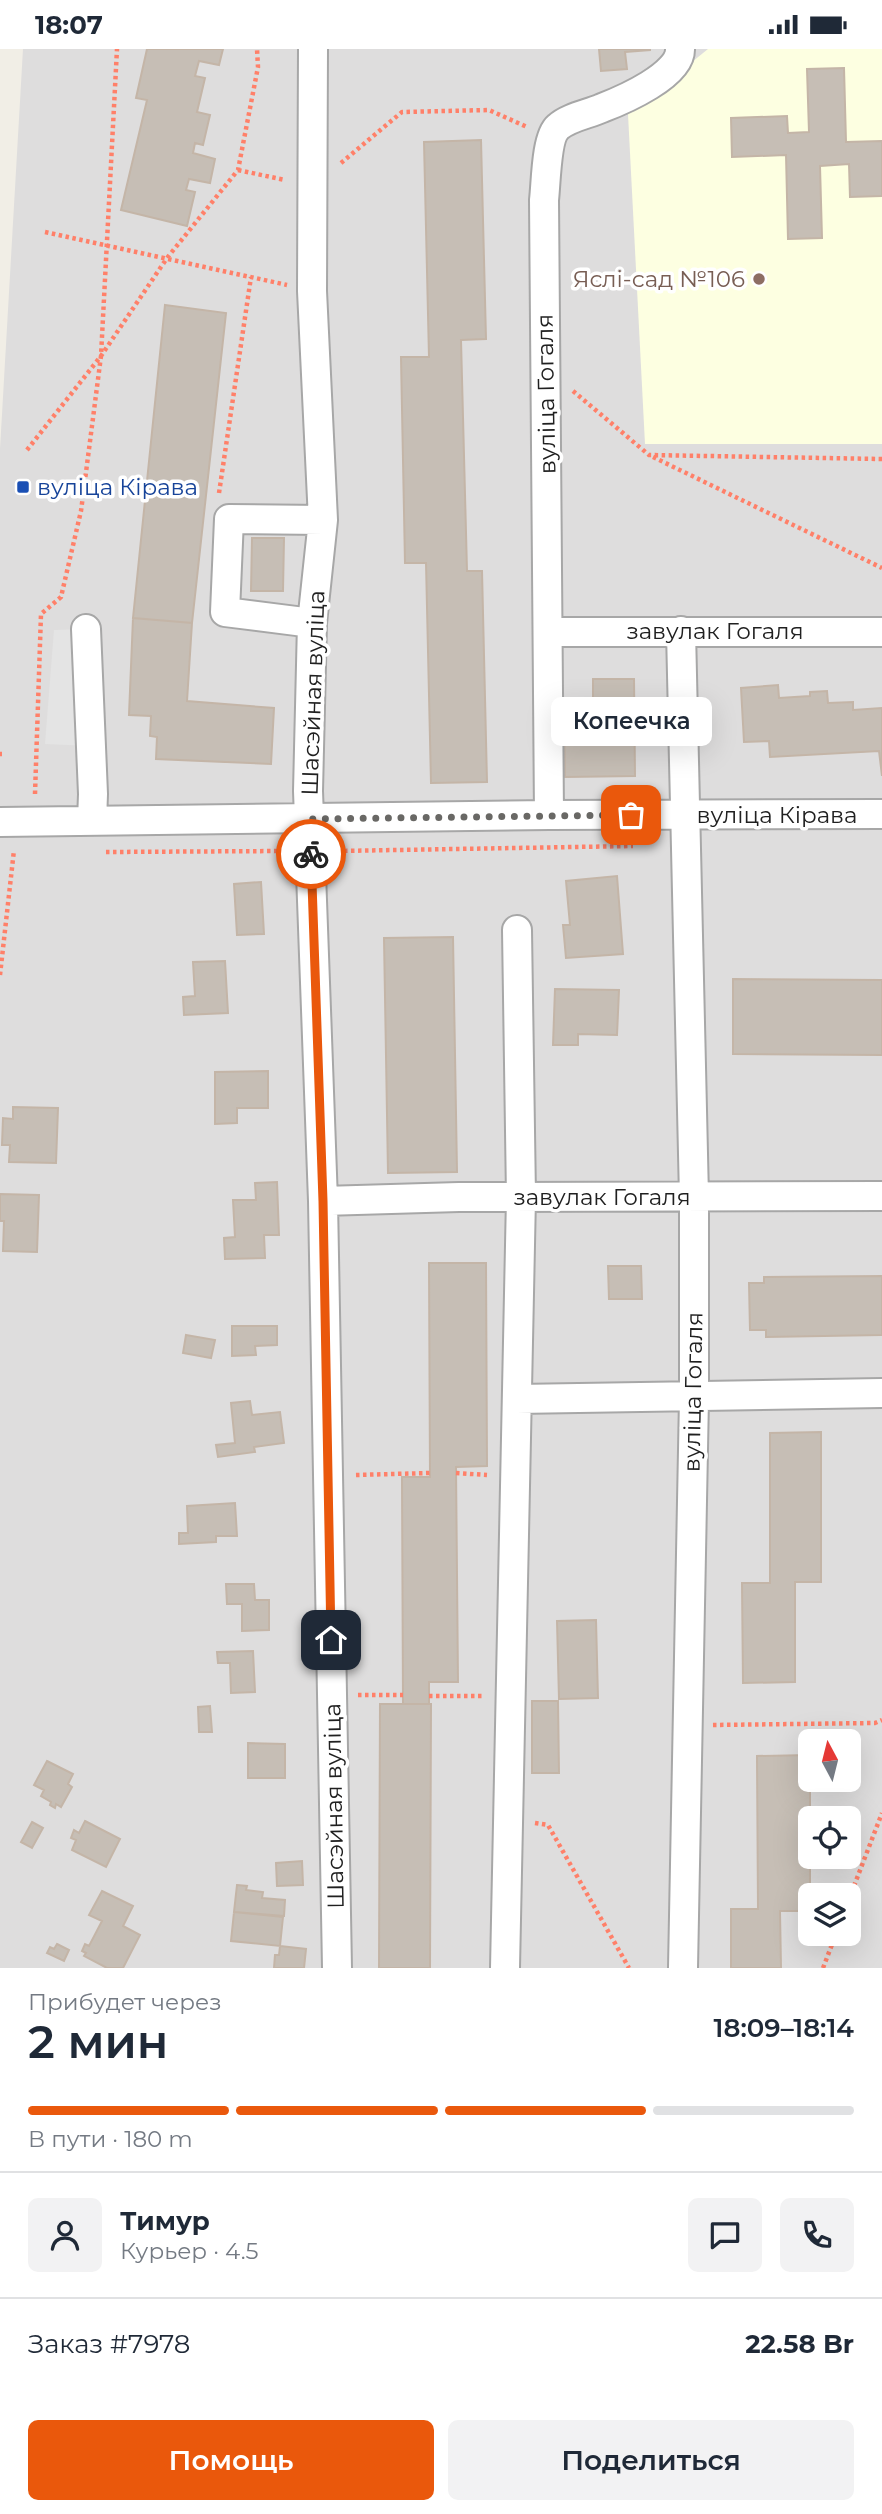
<!DOCTYPE html>
<html lang="ru">
<head>
<meta charset="utf-8">
<style>
  :root { --surface:#fff; --page:#f2f2f3; --text:#1f2937; --muted:#747a83; --line:#e0e1e3; --accent:#ea580c }
  body { margin:0; font-family:Montserrat,sans-serif; background:var(--page); color:var(--text); height:100vh; display:flex; flex-direction:column; font-size:26px; white-space:nowrap }
  * { box-sizing:border-box; margin:0 }
  p { font-size:23px; color:var(--muted) }
  .icon { flex:none; width:38px; height:38px; fill:none; stroke:currentColor; stroke-width:2; stroke-linecap:round; stroke-linejoin:round }
  .map { position:relative; height:1919px; overflow:hidden }
  .side { display:flex; flex-direction:column; background:var(--surface); flex:1 }
  .side>* { flex:none }
  .needle { width:46px; rotate:353deg }
  .tools { position:absolute; left:798px; top:1680px; display:grid; gap:14px }
  .tools a { display:grid; place-items:center; width:63px; height:63px; border-radius:10px; background:var(--surface); box-shadow:0 7px 28px #0002; font-size:35px }
  .pin { position:absolute; display:grid; place-items:center; width:60px; height:60px; color:#fff; margin:-30px; border-radius:14px; box-shadow:0 4px 10px #0006 }
  .courier { position:absolute; display:grid; place-items:center; width:70px; height:70px; margin:-35px; border:5px solid #ea580c; border-radius:50%; background:#fff; color:#222; box-shadow:0 2px 9px #0007 }
  .bubble { position:absolute; height:49px; border-radius:10px; background:var(--surface); box-shadow:0 7px 28px #0002; font-size:23px; font-weight:600; line-height:49px; text-align:center }
  .summary em { font-style:normal; font-weight:600 }
  .summary div { display:flex; flex-direction:column-reverse }
  .summary { display:flex; align-items:center; justify-content:space-between; height:119px; padding:0 28px }
  h1 { font-size:46px; font-weight:600; line-height:52px }
  .bar { display:grid; grid-template-columns:repeat(4,1fr); gap:10px 7px; align-content:center; height:84px; padding:0 28px }
  .bar i { height:9px; border-radius:5px; background:var(--line) }
  .bar .current { background:var(--accent) }
  .bar p { grid-column:span 4 }
  .line { display:flex; align-items:center; gap:18px; padding:0 28px; border-top:2px solid var(--line) }
  .line div { flex:1 }
  .round { display:grid; place-items:center; flex:none; width:74px; height:74px; border-radius:10px; background:var(--page) }
  .button { display:flex; gap:14px; margin-top:auto; padding:14px 28px }
  .button a { flex:1; height:80px; border-radius:10px; background:var(--accent); color:#fff; font-size:28px; font-weight:600; line-height:80px; text-align:center }
  .button a+a { background:var(--page); color:var(--text) }
  .status { display:flex; justify-content:space-between; align-items:center; height:49px; padding:0 35px; background:var(--surface); direction:ltr }
  .status svg { height:19px; fill:currentColor }
  .map>svg:first-child { display:block }
  .residential { fill:#dedddd; fill-rule:evenodd }
  .education { fill:#fdffe1 }
  .parking { fill:#e4e4e4 }
  .building { fill:#c6beb5; stroke:#c4b5a7; stroke-width:2 }
  .lines { fill:none; stroke-linecap:round; stroke-linejoin:round }
  .minor-casing { stroke:#a7a7a7; stroke-width:32 }
  .path { stroke:#ff8069; stroke-width:4.5; stroke-dasharray:3.5 3.5; stroke-linecap:butt }
  .minor { stroke:#fff; stroke-width:28 }
  .done { stroke:#696865; stroke-width:7; stroke-dasharray:0 12.6 }
  .route { stroke:#ea580c; stroke-width:9 }
  .education-dot { fill:#8d6e63; stroke:#fff; stroke-width:2.5 }
  .transit-dot { fill:#1a4fb4; stroke:#fff; stroke-width:2.5 }
  .labels { text-anchor:middle; stroke-width:7; stroke-linejoin:round; paint-order:stroke }
  .education-label { font-size:23px; fill:#785e54; stroke:#fff; text-anchor:end }
  .street-label { font-size:23px; fill:#202020; stroke:#fff }
  .transit-label { font-size:23px; fill:#164399; stroke:#fff; text-anchor:start }
</style>
</head>
<body>
<div class="status"><b>18:07</b><svg viewBox="0 0 49 12"><path d="M0 12V9h3v3zM5 12V6h3v6zM10 12V3h3v9zM15 12V0h3v12zM26 1h20v11H26zM47 4h2v5h-2z"/></svg></div>
<div class="map">
<svg width="882" height="1919" viewBox="0 0 882 1919">
  <rect width="100%" height="100%" fill="#f1eee6"/>
  <!-- residential -->
  <path class="residential" d="M23,0H882V1919H0V400ZM810,1692H849V1731H810ZM810,1769H849V1808H810ZM810,1846H849V1885H810Z"/>
  <!-- education -->
  <path class="education" d="M708,0H882V395H645L628,65Z"/>
  <!-- parking -->
  <path class="parking" d="M86,580L91,697L45,695L54,581Z"/>
  <!-- building -->
  <path class="building" d="M147,0H223L219,16L199,12L195,27L205,29L197,63L210,66L203,96L195,94L193,104L215,110L210,134L189,130L186,141L195,143L187,177L121,161L147,51L136,49Z
    M599,0H650V1L625,3L627,20L601,22Z
    M844,19L846,93L882,92V147L850,148L849,115L820,117L822,189L788,190L786,106L732,108L731,69L787,67L788,84L809,83L807,20Z
    M481,91L486,290L461,291L467,522H482L487,733L431,734L426,514H405L401,308H429L424,93Z
    M165,256L226,264L192,574L133,569Z
    M252,489H284L283,542H251Z
    M133,569L192,574L187,652L274,659L271,715L156,710L157,688L150,687L151,667L129,666Z
    M593,630H634L635,727L565,728L564,654H593Z
    M778,636L779,649L810,647V643L827,642L828,654L853,653V661L882,659V727L879,702L770,708L769,692L744,693L741,639Z
    M617,827L623,905L566,909L563,876H570L566,832Z
    M261,833L264,885L237,886L234,835Z
    M453,888L457,1123L388,1124L384,889Z
    M225,912L228,964L184,966L183,948L195,947L193,913Z
    M733,930L882,931V1006L733,1005Z
    M555,940L619,941L617,986L578,985V996H553Z
    M268,1022V1059H237V1074L215,1075V1023Z
    M13,1058L58,1059L56,1114L9,1113L10,1096H2L3,1069L13,1070Z
    M277,1133L279,1186H264L265,1209L225,1210L224,1189L235,1188L233,1151H256L255,1134Z
    M0,1145L39,1146L37,1203L3,1202L4,1172H0Z
    M429,1214H486L487,1417L456,1418L458,1633H429V1655H403L402,1428H430Z
    M608,1217H641L642,1250H609Z
    M882,1227V1286L766,1288V1281H750L749,1234H764V1228Z
    M232,1277H277V1296L255,1297L256,1306L232,1307Z
    M186,1286L215,1291L211,1309L183,1304Z
    M250,1352L252,1366L280,1363L284,1394L254,1398L255,1403L218,1408L216,1396L235,1394L231,1354Z
    M821,1383V1533H795V1633L743,1634L742,1534H770V1384Z
    M235,1454L237,1487H216V1493L179,1495V1484H188L187,1457Z
    M226,1535H254L255,1551H269V1581L242,1582V1555H227Z
    M596,1571L598,1649L559,1650L557,1572Z
    M253,1602L255,1643L231,1644L230,1614H218L217,1603Z
    M532,1652H558L559,1724H532Z
    M380,1655H431L430,1919H379Z
    M210,1657L212,1683H199L198,1658Z
    M248,1694L285,1695V1729H248Z
    M810,1706V1862H780L781,1919H731V1860H758L757,1707Z
    M47,1712L73,1725L68,1735L72,1738L61,1758L56,1755L55,1759L50,1756L51,1753L41,1747L44,1741L34,1736Z
    M85,1772L120,1790L106,1818L72,1801L76,1791L71,1789L74,1781L79,1784Z
    M32,1773L43,1779L32,1799L21,1793Z
    M302,1812L303,1836L277,1837L276,1814Z
    M237,1836L247,1837L246,1841L263,1843L262,1849L285,1851L284,1867L234,1863Z
    M102,1842L133,1857L123,1877L140,1886L123,1919H107L84,1907L86,1904L82,1902L85,1895L89,1897L102,1872L89,1866Z
    M234,1863L283,1868L280,1897L231,1892Z
    M57,1895L69,1901L64,1912L47,1904L50,1898L54,1900Z
    M280,1897L306,1900L304,1919H274L275,1906H279Z"/>
  <g class="lines">
    <!-- minor casing -->
    <g class="minor-casing">
      <path id="minor" d="M313,0L312,242L323,471L312,574L308,742L323,1152L337,1919
        M312,574L225,563L229,470L323,471
        M86,580L93,745L92,772
        M681,582L694,1148V1349L683,1919
        M549,583H882
        M549,766L544,151C546,135 546,88 558,78C569,68 589,65 602,59C623,51 681,26 680,0
        M0,773L549,766L882,765
        M323,1152L459,1148L882,1147
        M517,1350L882,1344
        M505,1919L521,1148L517,881"/>
    </g>
    <!-- path -->
    <path class="path" d="M341,114L402,63L489,61L527,78
      M238,121L285,131
      M45,183L287,236
      M573,342L649,406L882,410
      M27,401L101,307L167,209L238,121L258,18L257,0
      M653,408L882,519
      M219,444L251,228
      M0,705H2
      M35,745L41,565L61,548L81,462L101,307L117,0
      M337,802L633,797
      M106,803L283,802
      M0,926L14,801
      M456,1424L487,1426
      M356,1426L430,1424
      M358,1646H403
      M429,1647H482
      M713,1676L875,1674L882,1671
      M535,1774L548,1776L629,1919
      M849,1850L882,1764
      M823,1919L836,1885"/>
    <!-- minor -->
    <use href="#minor" class="minor"/>
  </g>
  <g class="lines">
    <!-- done -->
    <path class="done" d="M311,805L310,770L631,766"/>
    <!-- route -->
    <path class="route" d="M311,805L323,1152L331,1591"/>
  </g>
  <!-- markers -->
  <circle class="education-dot" cx="759" cy="230" r="7"/>
  <rect class="transit-dot" x="16" y="431" width="14" height="14" rx="3.5"/>
  <g class="labels">
    <!-- education labels -->
    <g class="education-label">
      <text x="745" y="238">Яслі-сад №106</text>
    </g>
    <!-- street labels -->
    <g class="street-label">
      <text transform="translate(546 345) rotate(-91)" y="8">вуліца Гогаля</text>
      <text x="715" y="590">завулак Гогаля</text>
      <text transform="translate(313 644) rotate(-88)" y="8">Шасэйная вуліца</text>
      <text x="777" y="774">вуліца Кірава</text>
      <text x="602" y="1156">завулак Гогаля</text>
      <text transform="translate(693 1343) rotate(-89)" y="8">вуліца Гогаля</text>
      <text transform="translate(334 1757) rotate(-91)" y="8">Шасэйная вуліца</text>
    </g>
    <!-- transit labels -->
    <g class="transit-label">
      <text x="37" y="446">вуліца Кірава</text>
    </g>
  </g>
</svg>
<div class="tools">
<a><svg class="needle" viewBox="-14 -14 28 28"><path d="M0-13l5 13h-10z" fill="#e53935"/><path d="M0 13l5-13h-10z" fill="#747a83"/></svg></a>
<a><svg class="icon" aria-label="locate" viewBox="0 0 24 24"><circle cx="12" cy="12" r="6"/><path d="M12 2v4M12 18v4M2 12h4M18 12h4"/></svg></a>
<a><svg class="icon" aria-label="layers" viewBox="0 0 24 24"><path d="M12 4l9 5-9 5-9-5zM3 14l9 5 9-5"/></svg></a>
</div>
<div class="pin" style="left:631px;top:766px;background:#ea580c"><svg class="icon" aria-label="bag" viewBox="0 0 24 24"><path d="M5 8h14l-1 12H6zM9 8a3 3 0 0 1 6 0"/></svg></div>
<div class="pin" style="left:331px;top:1591px;background:#1f2937"><svg class="icon" aria-label="home" viewBox="0 0 24 24"><path d="M3 11l9-7 9 7M6 9v11h12V9"/></svg></div>
<div class="courier" style="left:311px;top:805px"><svg class="icon" aria-label="bike" viewBox="0 0 24 24"><circle cx="6" cy="16" r="4"/><circle cx="18" cy="16" r="4"/><path d="M6 16l4-8h5l3 8M10 8l3 8H6M13 5h3"/></svg></div>
<div class="bubble" style="left:551px;top:648px;width:161px">Копеечка</div>
</div>
<section class="side">
<div class="summary"><div><h1>2 мин</h1><p>Прибудет через</p></div><em>18:09–18:14</em></div>
<div class="bar"><i class="current"></i><i class="current"></i><i class="current"></i><i></i><p>В пути · 180 m</p></div>
<div class="line" style="height:126px"><a class="round"><svg class="icon" aria-label="person" viewBox="0 0 24 24"><circle cx="12" cy="8" r="4"/><path d="M4 21q1-7 8-7t8 7"/></svg></a><div><b>Тимур</b><p>Курьер · 4.5</p></div><a class="round"><svg class="icon" aria-label="chat" viewBox="0 0 24 24"><path d="M4 5h16v11H9l-5 4z"/></svg></a><a class="round"><svg class="icon" aria-label="phone" viewBox="0 0 24 24"><path d="M5 4h4l2 5-3 2q2 4 5 5l2-3 5 2v4C11 20 4 13 5 4z"/></svg></a></div>
<div class="line" style="height:91px"><div>Заказ #7978</div><b>22.58 Br</b></div>
<div class="button"><a>Помощь</a><a>Поделиться</a></div>
</section>
</body>
</html>
